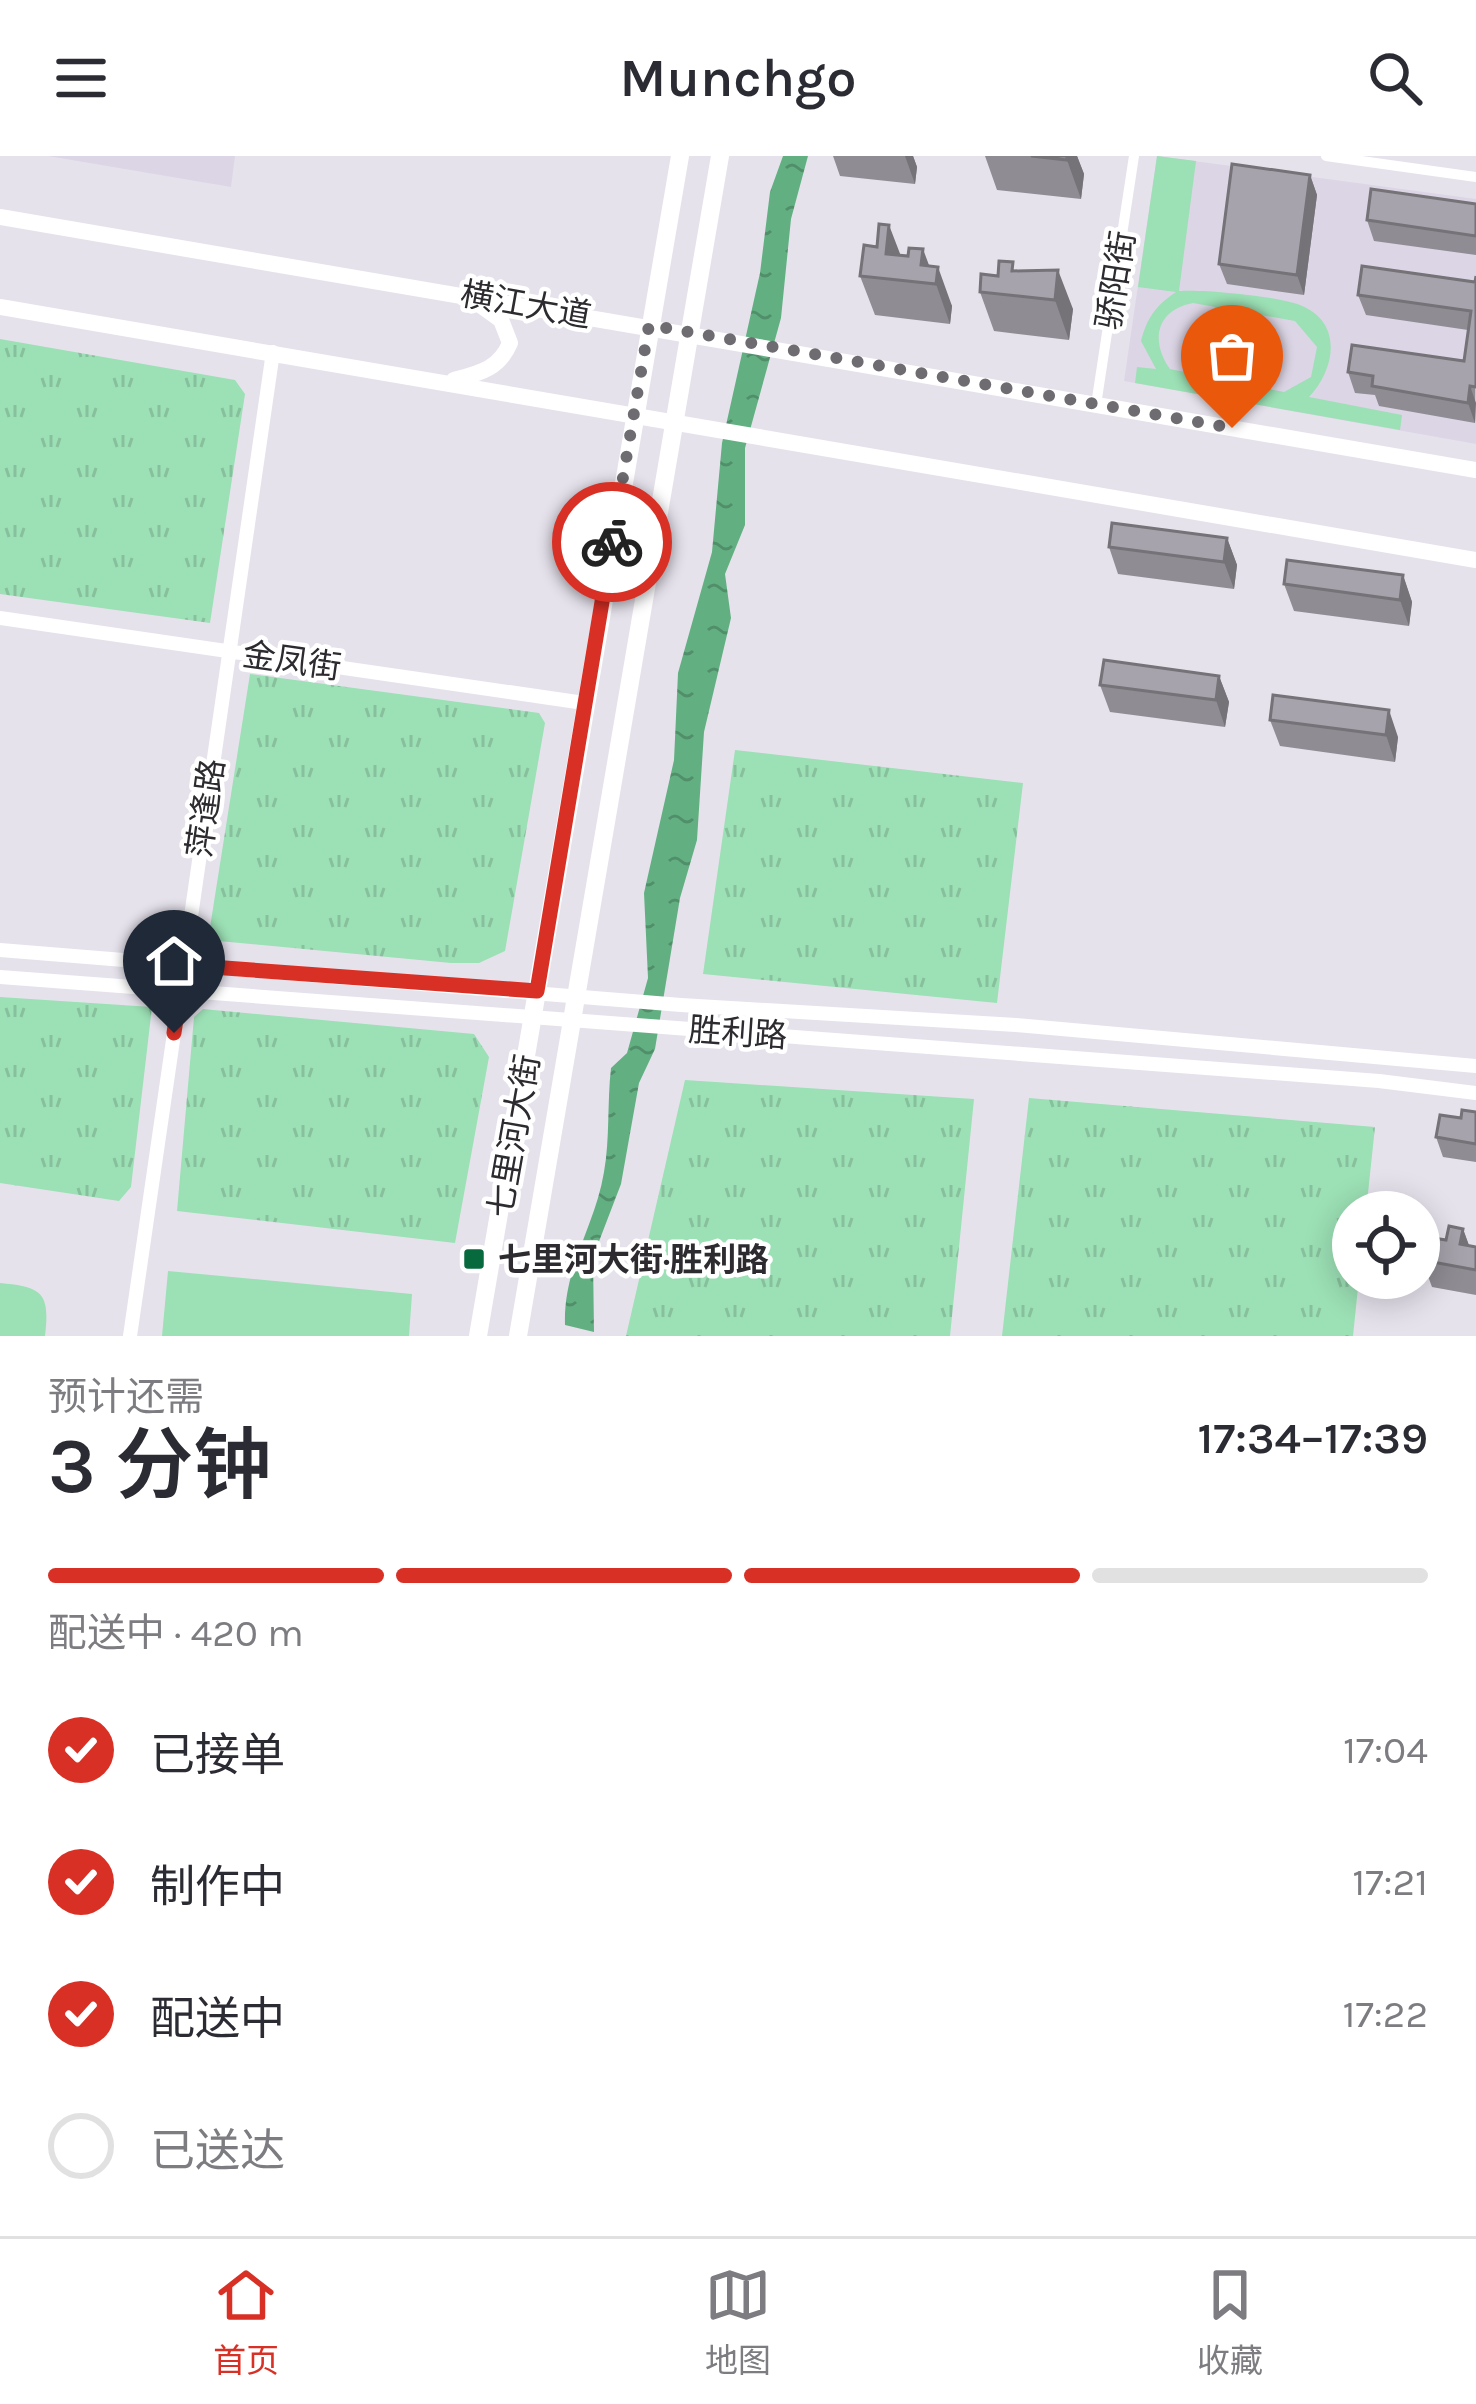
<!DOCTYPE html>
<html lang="zh">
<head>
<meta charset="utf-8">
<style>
  :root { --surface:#fff; --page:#f7f7f7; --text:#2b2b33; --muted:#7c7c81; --line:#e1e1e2; --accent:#d93025 }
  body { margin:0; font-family:Karla,"Noto Sans SC",sans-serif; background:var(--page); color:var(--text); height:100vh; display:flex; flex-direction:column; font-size:45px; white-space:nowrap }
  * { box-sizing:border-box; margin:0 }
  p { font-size:39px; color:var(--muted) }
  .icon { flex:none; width:66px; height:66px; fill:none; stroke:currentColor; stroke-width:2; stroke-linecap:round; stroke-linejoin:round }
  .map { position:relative; height:1180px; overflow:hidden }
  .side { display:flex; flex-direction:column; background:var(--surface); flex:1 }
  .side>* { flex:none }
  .controls { position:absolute; left:1332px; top:1035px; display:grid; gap:24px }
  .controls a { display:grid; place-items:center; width:108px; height:108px; border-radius:50%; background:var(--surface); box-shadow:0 6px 30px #0003; font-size:60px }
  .pin { position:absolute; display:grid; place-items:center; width:102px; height:102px; color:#fff; margin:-123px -51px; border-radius:50% 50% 50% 0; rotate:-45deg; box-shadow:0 0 12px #0007 }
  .pin .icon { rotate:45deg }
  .courier { position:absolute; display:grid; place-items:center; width:120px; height:120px; margin:-60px; border:9px solid #d93025; border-radius:50%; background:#fff; color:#222; box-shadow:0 3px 15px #0007 }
  .summary em { font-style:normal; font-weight:600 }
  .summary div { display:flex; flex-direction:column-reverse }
  .summary { display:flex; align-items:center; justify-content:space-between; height:204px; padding:0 48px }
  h1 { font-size:78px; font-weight:600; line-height:90px }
  .bar { display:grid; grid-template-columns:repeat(4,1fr); gap:18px 12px; align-content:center; height:144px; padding:0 48px }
  .bar i { height:15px; border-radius:9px; background:var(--line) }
  .bar .active { background:var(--accent) }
  .bar p { grid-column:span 4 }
  ol { padding:0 48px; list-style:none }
  li { display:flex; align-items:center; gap:36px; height:132px }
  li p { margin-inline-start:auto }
  li .icon { padding:12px; border-radius:50%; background:var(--accent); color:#fff; stroke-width:4 }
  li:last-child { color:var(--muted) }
  li i { width:66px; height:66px; border:6px solid var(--line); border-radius:50% }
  header { display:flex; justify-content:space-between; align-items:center; height:156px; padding:0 48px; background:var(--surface); font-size:54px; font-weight:600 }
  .tabs { display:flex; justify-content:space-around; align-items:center; height:168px; border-top:3px solid var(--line); background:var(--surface); font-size:33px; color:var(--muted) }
  .tabs a { display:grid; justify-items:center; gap:6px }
  .tabs .active { color:var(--accent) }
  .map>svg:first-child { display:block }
  .built { fill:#dcd5e5 }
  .grass { fill:url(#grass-tufts) }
  .park { fill:#9ce0b5; fill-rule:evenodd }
  .water { fill:url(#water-ripples) }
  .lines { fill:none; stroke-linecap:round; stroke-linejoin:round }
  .minor { stroke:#fff; stroke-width:10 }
  .tertiary { stroke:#fff; stroke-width:14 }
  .secondary { stroke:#fff; stroke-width:16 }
  .primary { stroke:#fff; stroke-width:18 }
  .wall { fill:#908c94 }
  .shaded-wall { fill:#757278 }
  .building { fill:#a7a3ac; stroke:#757278; stroke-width:3 }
  .done { stroke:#6e6b71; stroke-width:12; stroke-dasharray:0 21.6 }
  .route { stroke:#d93025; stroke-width:15 }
  .poi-dot { fill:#07693e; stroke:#fff; stroke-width:4.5 }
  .labels { text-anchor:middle; stroke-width:9; stroke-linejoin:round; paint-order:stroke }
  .street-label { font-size:33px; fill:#2d2b2f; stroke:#fff }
  .poi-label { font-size:33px; font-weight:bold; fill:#2d2b2f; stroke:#fff; text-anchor:start }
</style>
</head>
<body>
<header><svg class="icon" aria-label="menu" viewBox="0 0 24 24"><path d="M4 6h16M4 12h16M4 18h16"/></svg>Munchgo<svg class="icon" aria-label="search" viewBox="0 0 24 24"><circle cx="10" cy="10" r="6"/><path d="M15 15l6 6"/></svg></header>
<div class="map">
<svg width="1476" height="1180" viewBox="0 0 1476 1180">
  <defs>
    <pattern id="grass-tufts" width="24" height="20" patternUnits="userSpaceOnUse" patternTransform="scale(3)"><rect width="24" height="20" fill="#9ce0b5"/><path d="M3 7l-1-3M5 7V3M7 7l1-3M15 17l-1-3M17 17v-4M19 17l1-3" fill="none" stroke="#87c09c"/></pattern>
    <pattern id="water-ripples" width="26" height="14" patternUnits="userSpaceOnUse" patternTransform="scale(3)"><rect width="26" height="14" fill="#62b082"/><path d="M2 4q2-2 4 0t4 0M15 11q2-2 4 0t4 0" fill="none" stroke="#518f6b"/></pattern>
  </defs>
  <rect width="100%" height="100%" fill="#e6e2ec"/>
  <!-- built -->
  <path class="built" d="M48,0H235L231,31Z
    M1157,0L1476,43V288L1124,225Z"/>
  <!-- grass -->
  <path class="grass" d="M0,183L235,224L245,238L210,467L0,438Z
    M250,518L539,557L545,567L505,795L479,807H451L208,784Z
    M735,594L1023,627L997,847L703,818Z
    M0,841L152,851L131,1031L119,1045L0,1027Z
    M203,853L474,878L489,901L455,1087L177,1055L194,861Z
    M685,924L974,943L950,1180H626Z
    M1029,942L1375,971L1366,1056H1353V1122H1359L1353,1180H1002Z"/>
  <!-- park -->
  <path class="park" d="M1157,0L1196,5L1179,135C1204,133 1275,140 1300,149C1345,167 1334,215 1309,241L1402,259L1400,274L1135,227L1137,211L1156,213L1141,185C1147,162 1156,149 1176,136L1138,131ZM1193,147L1295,165L1317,191L1311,221L1284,236L1170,213C1150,185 1156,154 1193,147Z
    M168,1115L412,1138L409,1180H162Z
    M0,1127C43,1131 50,1137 45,1180H0Z"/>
  <!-- water -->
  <path class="water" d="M783,0H808L791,63L781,162L745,292V369L725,418L731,462L704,576L697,684L680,742L655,893L639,927L621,1028L593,1101L594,1176L565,1169C563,1111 595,1071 604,1016C610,982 607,947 611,912L627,897L648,822L644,737L674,604L678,517L712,396L722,287L760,117L770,36Z"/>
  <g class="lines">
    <!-- minor -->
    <path class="minor" d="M1326,0L1476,21
      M1096,249L1134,0"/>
    <!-- tertiary -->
    <path class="tertiary" d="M0,462L584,547
      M0,794L681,849L1016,869L1476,910
      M0,821L1379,925L1476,937
      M130,1180L273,196"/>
    <!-- secondary -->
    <path class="secondary" d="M0,61L1476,314
      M0,151L1476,404
      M454,224C480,217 499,213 510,187L501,164L469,141"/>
    <!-- primary -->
    <path class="primary" d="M478,1180L680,0
      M518,1180L720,0"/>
  </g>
  <!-- wall -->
  <path class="wall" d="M833,0H913L917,11L915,28L840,20Z
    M985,0H1077L1084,18L1081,43L997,34Z
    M1310,19L1317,39L1304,139L1227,128L1219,108Z
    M1476,48V99L1374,85L1367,64Z
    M901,100L929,110L952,150L950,168L875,159L860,120Z
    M1017,115L1073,153L1069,184L994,175L980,136L998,120Z
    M1476,120L1475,267L1379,250L1375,239L1355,237L1348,216L1464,205L1468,174L1366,159L1358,139L1475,126Z
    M1227,382L1237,409L1234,433L1118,418L1109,391Z
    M1403,419L1412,446L1409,470L1294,455L1284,428Z
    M1219,520L1229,546L1225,571L1110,556L1100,529Z
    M1270,564L1398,581L1395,606L1280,590Z
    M1476,956V1006L1443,1001L1436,981L1461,962Z
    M1463,1073L1469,1090L1476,1091V1139L1432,1131L1422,1104Z"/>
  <!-- shaded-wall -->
  <path class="shaded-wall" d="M905,0H913L917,11L915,28Z
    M1067,0H1077L1084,18L1081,43L1067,4Z
    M1310,19L1317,39L1304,139L1297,119Z
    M889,69L904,108L886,98Z
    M923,93L936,128L938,111L952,150L950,168L936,128L921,109Z
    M1058,114L1073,153L1069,184L1055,144Z
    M1470,230L1476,247L1475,267L1468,247Z
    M1227,382L1237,409L1234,433L1224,406Z
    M1403,419L1412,446L1409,470L1400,444Z
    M1219,520L1229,546L1225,571L1216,544Z
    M1389,554L1398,581L1395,606L1386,579Z
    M1463,1073L1473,1100L1470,1115L1460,1088Z"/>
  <!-- building -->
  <path class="building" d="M1031,0H1067V4Z
    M1232,8L1310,19L1297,119L1219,108Z
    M1371,33L1476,48V80L1367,64Z
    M879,68L889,69L886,98L908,100L909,92L923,93L921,109L938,111L936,128L860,120L864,89L877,91Z
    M999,105L1013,106L1012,115L1058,114L1055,144L980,136L981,118L998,120Z
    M1362,110L1475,126L1476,120V231L1470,230L1468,247L1372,230L1373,220L1348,216L1352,189L1464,205L1471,155L1358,139Z
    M1112,367L1227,382L1224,406L1109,391Z
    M1287,404L1403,419L1400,444L1284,428Z
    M1104,504L1219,520L1216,544L1100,529Z
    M1273,539L1389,554L1386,579L1270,564Z
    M1462,954L1476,956V988L1436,981L1440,959L1461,962Z
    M1449,1070L1463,1073L1460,1088L1476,1091V1114L1422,1104L1427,1081L1446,1084Z"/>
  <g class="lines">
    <!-- done -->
    <path class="done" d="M612,386L649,169L1232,272"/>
    <!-- route -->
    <path class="route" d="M174,877L184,809L537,835L612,386"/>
  </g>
  <!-- markers -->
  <rect class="poi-dot" x="462" y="1091" width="24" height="24" rx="6"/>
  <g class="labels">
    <!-- street labels -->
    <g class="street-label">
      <text transform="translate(1115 124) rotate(-81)" y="12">骄阳街</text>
      <text transform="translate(526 148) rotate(10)" y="12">横江大道</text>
      <text transform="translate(292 504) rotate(8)" y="12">金凤街</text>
      <text transform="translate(205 652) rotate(-82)" y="12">萍逢路</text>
      <text transform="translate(738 876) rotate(4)" y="12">胜利路</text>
      <text transform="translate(513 980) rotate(-80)" y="12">七里河大街</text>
    </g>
    <!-- poi labels -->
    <g class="poi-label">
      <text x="498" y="1115">七里河大街·胜利路</text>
    </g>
  </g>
</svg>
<div class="controls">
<a><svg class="icon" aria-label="locate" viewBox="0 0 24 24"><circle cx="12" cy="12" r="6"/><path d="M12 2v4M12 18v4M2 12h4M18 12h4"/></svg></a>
</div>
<div class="pin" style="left:1232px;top:272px;background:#ea580c"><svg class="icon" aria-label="bag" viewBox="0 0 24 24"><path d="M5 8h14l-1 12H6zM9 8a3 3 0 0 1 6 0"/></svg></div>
<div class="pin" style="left:174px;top:877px;background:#1f2937"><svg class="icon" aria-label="home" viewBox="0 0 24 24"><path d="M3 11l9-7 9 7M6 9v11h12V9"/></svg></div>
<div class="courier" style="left:612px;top:386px"><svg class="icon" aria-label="bike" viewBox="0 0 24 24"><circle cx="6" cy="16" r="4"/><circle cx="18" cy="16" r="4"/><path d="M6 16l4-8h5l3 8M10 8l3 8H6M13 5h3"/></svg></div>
</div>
<section class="side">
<div class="summary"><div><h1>3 分钟</h1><p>预计还需</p></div><em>17:34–17:39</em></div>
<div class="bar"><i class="active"></i><i class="active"></i><i class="active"></i><i></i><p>配送中 · 420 m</p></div>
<ol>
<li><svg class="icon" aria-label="check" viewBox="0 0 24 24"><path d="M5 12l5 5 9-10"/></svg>已接单<p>17:04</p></li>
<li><svg class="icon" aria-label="check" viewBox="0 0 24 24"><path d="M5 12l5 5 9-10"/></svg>制作中<p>17:21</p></li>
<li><svg class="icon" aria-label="check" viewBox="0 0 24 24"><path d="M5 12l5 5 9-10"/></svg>配送中<p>17:22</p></li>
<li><i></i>已送达</li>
</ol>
</section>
<nav class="tabs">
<a class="active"><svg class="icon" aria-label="home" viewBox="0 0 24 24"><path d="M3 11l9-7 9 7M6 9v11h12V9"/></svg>首页</a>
<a><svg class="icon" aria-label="map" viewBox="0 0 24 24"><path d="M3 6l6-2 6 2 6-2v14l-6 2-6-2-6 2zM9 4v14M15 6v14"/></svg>地图</a>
<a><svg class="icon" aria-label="saved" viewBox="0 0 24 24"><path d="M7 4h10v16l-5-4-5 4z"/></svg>收藏</a>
</nav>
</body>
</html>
